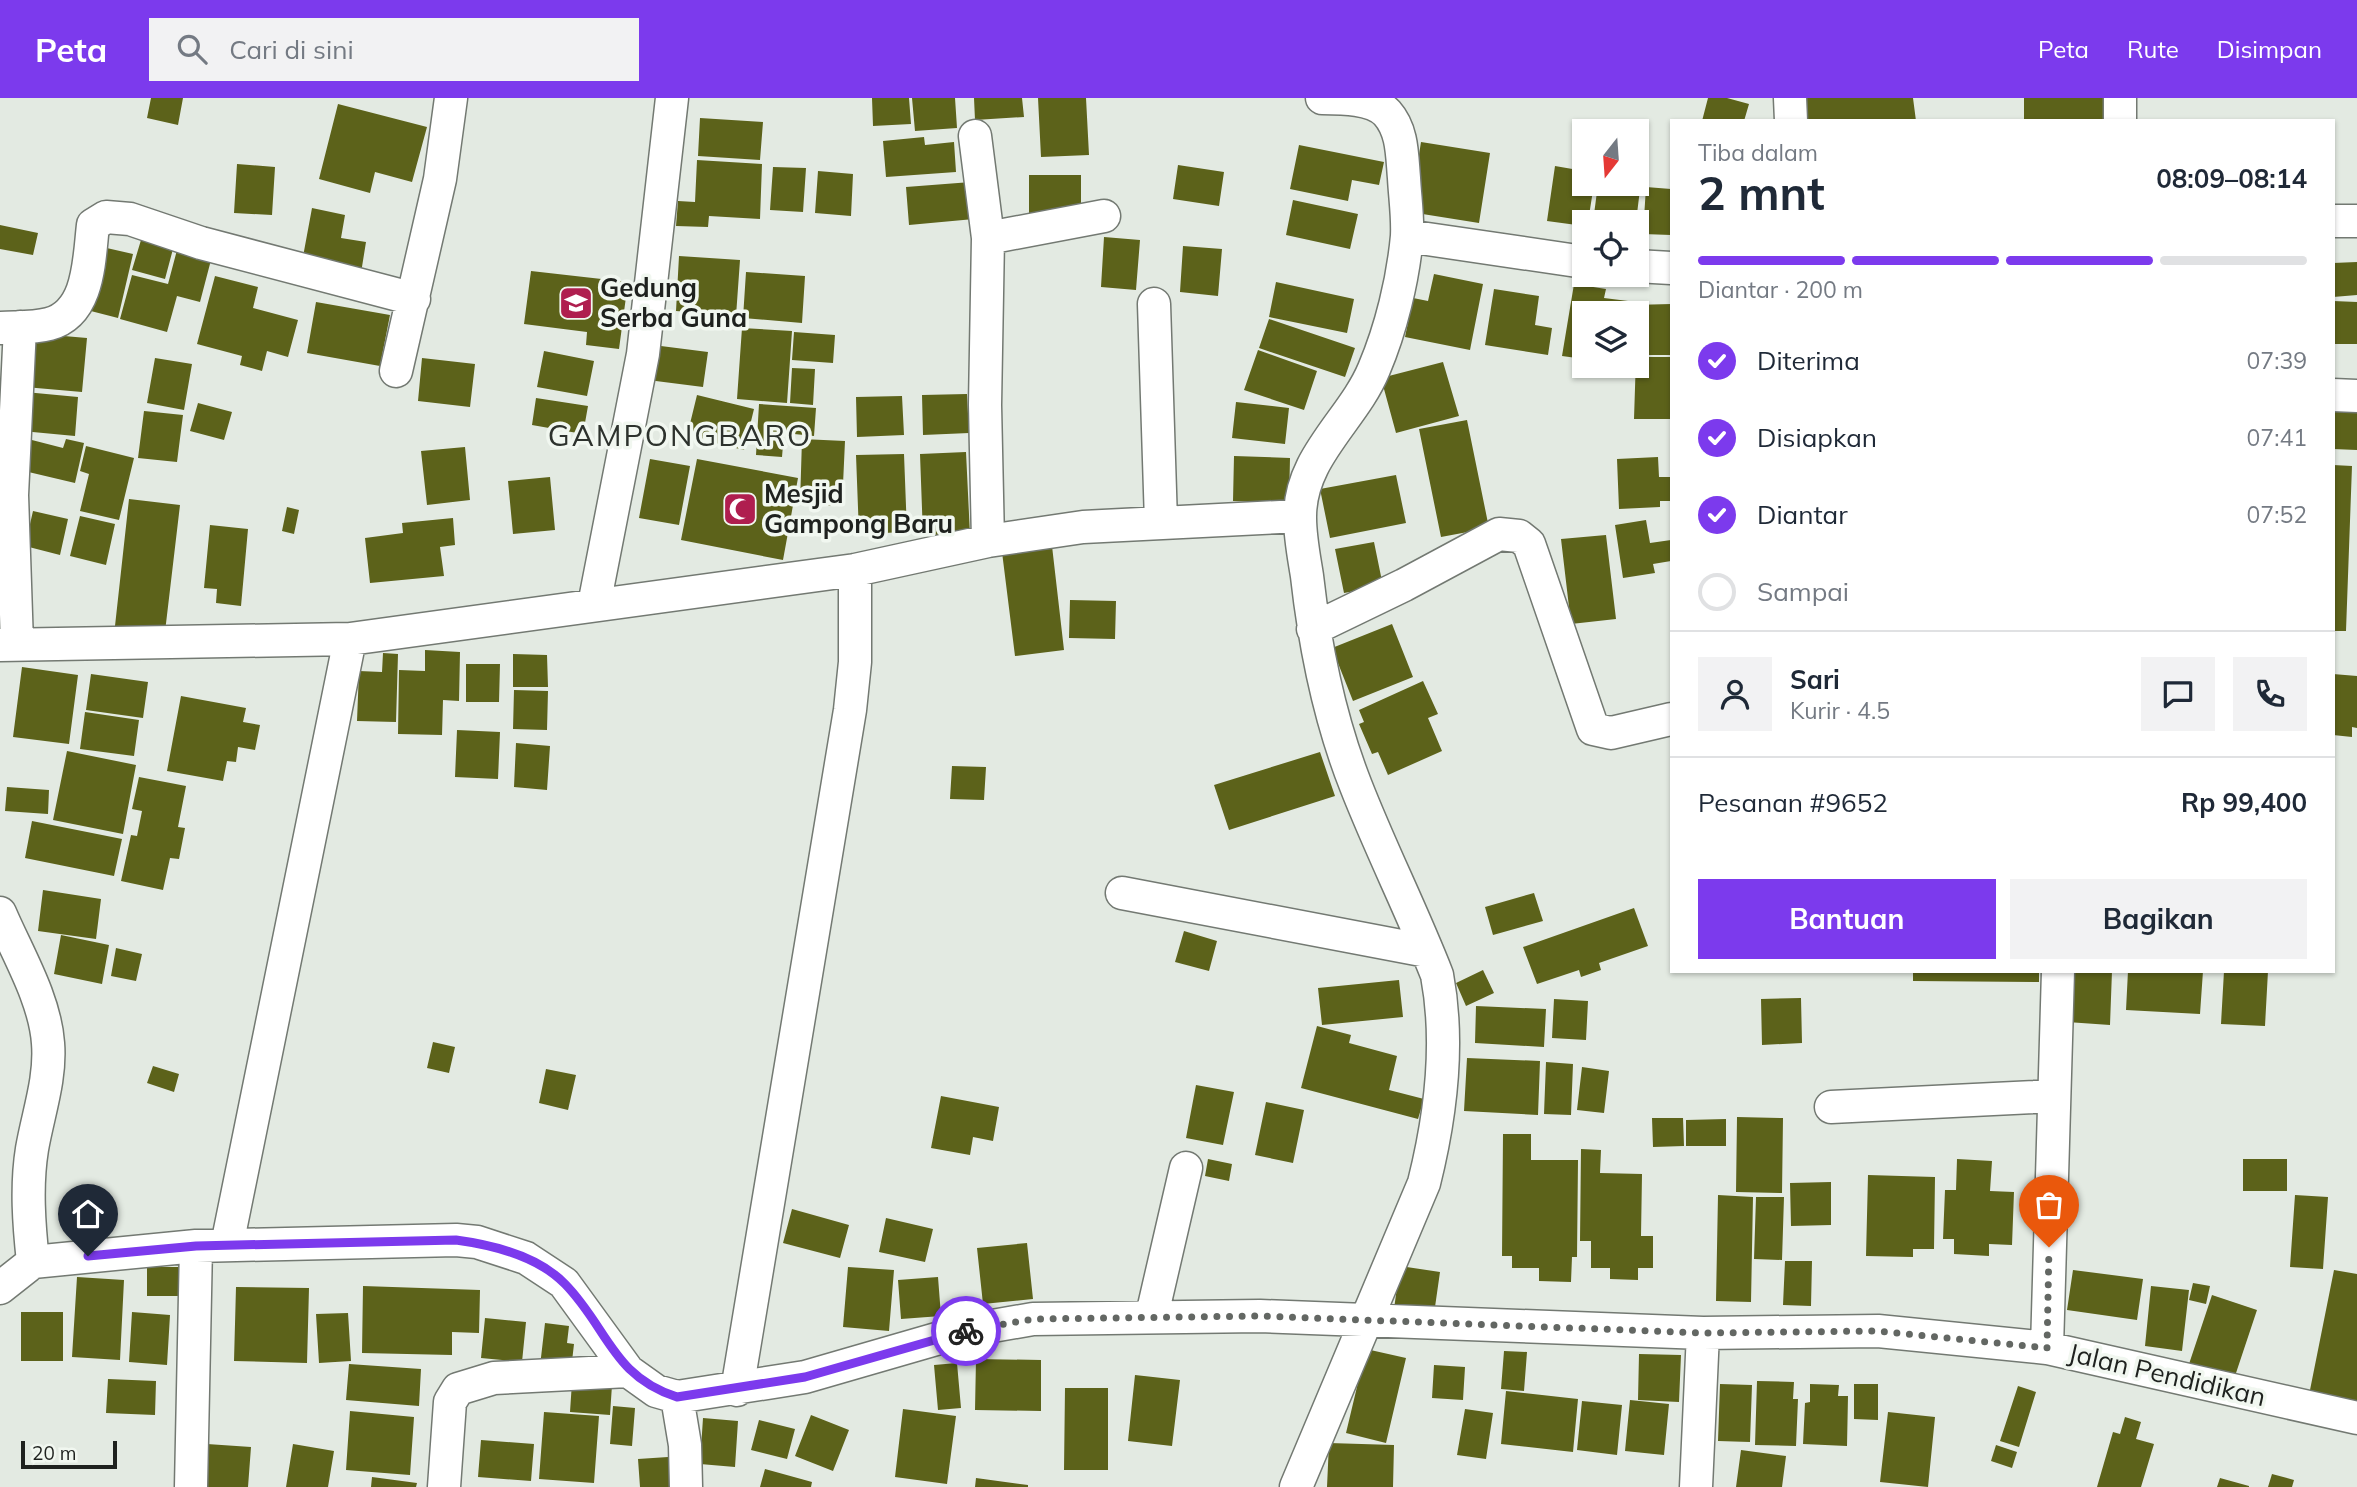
<!DOCTYPE html>
<html lang="id">
<head>
<meta charset="utf-8">
<style>
  :root { --surface:#fff; --page:#f2f2f3; --text:#1f2937; --muted:#747a83; --line:#e0e1e3; --accent:#7c3aed }
  body { margin:0; font-family:Mulish,sans-serif; background:var(--page); color:var(--text); height:100vh; display:flex; flex-direction:column; font-size:26px; white-space:nowrap }
  * { box-sizing:border-box; margin:0 }
  p { font-size:23px; color:var(--muted) }
  .icon { flex:none; width:38px; height:38px; fill:none; stroke:currentColor; stroke-width:2; stroke-linecap:round; stroke-linejoin:round }
  .map { position:relative; flex:1; overflow:hidden }
  .sheet { position:absolute; left:1670px; top:21px; width:665px; height:854px; display:flex; flex-direction:column; background:var(--surface); border-radius:0px; box-shadow:0 2px 5px #0004 }
  .sheet>* { flex:none }
  .needle { width:46px; rotate:197deg }
  .controls { position:absolute; left:1572px; top:21px; display:grid; gap:14px }
  .controls a { display:grid; place-items:center; width:77px; height:77px; border-radius:0px; background:var(--surface); box-shadow:0 2px 5px #0004; font-size:35px }
  .scale { position:absolute; left:21px; bottom:18px; width:96px; box-sizing:border-box; padding-left:7px; border:4px solid #1e211e; border-top:0; font-size:19px; line-height:24px; white-space:nowrap; color:#1e211e; -webkit-text-stroke:5px #f1f7f0; paint-order:stroke }
  .pin { position:absolute; display:grid; place-items:center; width:60px; height:60px; color:#fff; margin:-72px -30px; border-radius:50% 50% 50% 0; rotate:-45deg; box-shadow:0 0 7px #0007 }
  .pin .icon { rotate:45deg }
  .courier { position:absolute; display:grid; place-items:center; width:70px; height:70px; margin:-35px; border:5px solid #7c3aed; border-radius:50%; background:#fff; color:#222; box-shadow:0 2px 9px #0007 }
  .summary em { font-style:normal; font-weight:700 }
  .summary div { display:flex; flex-direction:column-reverse }
  .summary { display:flex; align-items:center; justify-content:space-between; height:119px; padding:0 28px }
  h1 { font-size:46px; font-weight:700; line-height:52px }
  .bar { display:grid; grid-template-columns:repeat(4,1fr); gap:10px 7px; align-content:center; height:84px; padding:0 28px }
  .bar i { height:9px; border-radius:5px; background:var(--line) }
  .bar .current { background:var(--accent) }
  .bar p { grid-column:span 4 }
  .line { display:flex; align-items:center; gap:18px; padding:0 28px; border-top:2px solid var(--line) }
  .line div { flex:1 }
  .round { display:grid; place-items:center; flex:none; width:74px; height:74px; border-radius:0px; background:var(--page) }
  ol { padding:0 28px; list-style:none }
  li { display:flex; align-items:center; gap:21px; height:77px }
  li p { margin-inline-start:auto }
  li .icon { padding:7px; border-radius:50%; background:var(--accent); color:#fff; stroke-width:4 }
  li:last-child { color:var(--muted) }
  li i { width:38px; height:38px; border:4px solid var(--line); border-radius:50% }
  .button { display:flex; gap:14px; margin-top:auto; padding:14px 28px }
  .button a { flex:1; height:80px; border-radius:0px; background:var(--accent); color:#fff; font-size:28px; font-weight:700; line-height:80px; text-align:center }
  .button a+a { background:var(--page); color:var(--text) }
  header { display:flex; align-items:center; gap:42px; box-sizing:border-box; height:98px; padding:0 35px; background:var(--accent); color:#fff }
  header strong { font-size:33px }
  nav { display:flex; gap:38px; margin-inline-start:auto; font-size:24px }
  .search { width:490px; height:63px; background:var(--page); display:flex; align-items:center; gap:18px; box-sizing:border-box; padding:0 24px; border-radius:0px; color:var(--muted); font-size:26px }
  .map>svg:first-child { display:block }
  .building { fill:#5c621a }
  .lines { fill:none; stroke-linecap:round; stroke-linejoin:round }
  .street-casing { stroke:#737972; stroke-width:35 }
  .street { stroke:#fff; stroke-width:32 }
  .done { stroke:#636763; stroke-width:7; stroke-dasharray:0 12.6 }
  .route { stroke:#7c3aed; stroke-width:9 }
  .labels { text-anchor:middle; stroke-width:7; stroke-linejoin:round; paint-order:stroke }
  .poi-label { font-size:26px; font-weight:bold; fill:#1e211e; stroke:#f1f7f0; text-anchor:start }
  .street-label { font-size:26px; fill:#1e211e; stroke:#f1f7f0 }
  .quarter-label { font-size:30px; letter-spacing:2px; fill:#2d322d; stroke:#f1f7f0 }
</style>
</head>
<body>
<header>
<strong>Peta</strong>
<div class="search"><svg class="icon" aria-label="search" viewBox="0 0 24 24"><circle cx="10" cy="10" r="6"/><path d="M15 15l6 6"/></svg>Cari di sini</div>
<nav><a>Peta</a><a>Rute</a><a>Disimpan</a></nav>
</header>
<div class="map">
<svg width="2357" height="1389" viewBox="0 0 2357 1389">
  <rect width="100%" height="100%" fill="#e3eae2"/>
  <!-- building -->
  <path class="building" d="M151,0H183L178,27L147,20Z
    M872,0H909L911,26L873,28Z
    M912,0H955L957,30L915,33Z
    M974,0H1022L1024,19L975,22Z
    M1038,0H1086L1089,57L1041,59Z
    M1708,0H1727L1749,6L1744,23H1702Z
    M1800,0H1913L1916,23H1803Z
    M2024,0H2114V23H2024Z
    M338,6L427,29L412,84L375,74L370,95L319,81Z
    M700,20L763,24L760,62L698,58Z
    M924,39L925,47L954,44L956,74L886,79L883,43Z
    M1421,44L1490,55L1479,125L1410,114Z
    M1299,47L1384,64L1379,87L1352,82L1348,103L1290,91Z
    M697,62L762,66L760,121L709,118L708,129L676,128L678,103L695,104Z
    M237,66L275,69L272,117L234,115Z
    M1178,67L1224,74L1219,108L1173,101Z
    M1555,68L1584,73V86H1594L1588,124H1584V128L1547,123Z
    M773,69L806,70L803,114L770,112Z
    M818,73L853,76L851,118L815,115Z
    M1029,77H1081V117L1029,116Z
    M1636,82L1641,83L1636,124H1593L1598,86H1636Z
    M971,84L974,121L909,127L906,89Z
    M1646,89L1671,91V137L1643,136Z
    M1293,102L1358,116L1350,151L1286,137Z
    M312,110L345,117L341,140L366,144L361,175L302,164Z
    M0,127L38,135L33,157L0,151Z
    M1104,139L1140,142L1136,192L1101,189Z
    M141,142L173,151L165,181L132,172Z
    M98,148L133,156L118,220L83,211Z
    M1183,148L1222,151L1218,198L1180,194Z
    M177,152L211,162L200,204L177,198L167,234L120,221L132,177L168,186Z
    M679,158L740,162L736,218L676,213Z
    M2357,164V197L2333,199V165Z
    M531,173L628,184L619,251L586,247L587,234L524,226Z
    M746,174L805,178L802,225L743,220Z
    M1434,176L1483,186L1470,252L1405,239L1413,200L1428,203Z
    M215,178L258,189L253,210L298,222L288,259L267,253L262,273L240,267L242,258L197,246Z
    M1276,184L1354,201L1347,235L1269,219Z
    M1574,186L1606,191L1604,200L1628,203L1626,215H1584V261L1562,258Z
    M1494,191L1539,198L1535,227L1552,230L1548,257L1485,247Z
    M2333,203L2357,204V246H2333Z
    M316,204L390,217L380,268L307,255Z
    M1671,206V257H1636V215H1633V207Z
    M1269,221L1355,250L1345,279L1259,250Z
    M742,230L792,233L787,305L737,301Z
    M794,234L835,237L833,265L792,262Z
    M29,235L87,240L82,294L25,289Z
    M653,247L708,254L703,289L648,282Z
    M1258,252L1317,273L1304,312L1244,292Z
    M544,253L594,263L587,298L537,289Z
    M1636,259H1671V321H1634Z
    M155,260L192,266L184,312L147,305Z
    M422,260L475,266L470,309L418,303Z
    M1443,264L1459,318L1396,335L1381,280Z
    M792,270L815,271L813,307L790,305Z
    M25,294L78,299L75,338L22,333Z
    M967,296L969,335L923,337L922,297Z
    M697,297L754,311L744,352L687,338Z
    M902,298L904,337L857,339L856,299Z
    M536,300L588,308L583,336L532,327Z
    M1236,304L1289,310L1285,346L1232,340Z
    M198,305L232,314L224,342L190,333Z
    M759,306L816,310L814,338L784,335L782,359L756,357Z
    M2333,311L2357,312V352L2333,351Z
    M144,313L183,317L177,364L138,360Z
    M1467,322L1489,430L1441,439L1419,331Z
    M28,341L63,350L66,341L84,345L75,385L20,372Z
    M802,341L845,343L842,408L800,406Z
    M86,348L134,360L119,422L80,413L89,376L80,373Z
    M465,349L470,402L427,407L421,353Z
    M966,354L970,437L923,438L920,356Z
    M904,356L907,434L859,436L856,357Z
    M1234,358L1290,360L1289,405L1233,403Z
    M1658,359L1659,379H1671V403H1660V409L1619,411L1617,361Z
    M650,361L690,368L679,427L639,420Z
    M697,361L798,380L783,462L681,442Z
    M2333,367L2352,368L2346,533H2333Z
    M1396,377L1406,425L1330,440L1320,391Z
    M550,379L555,432L513,436L508,383Z
    M129,401L180,407L165,534L115,528Z
    M287,409L299,412L294,436L282,433Z
    M33,413L68,421L60,457L25,448Z
    M80,418L115,426L106,467L70,458Z
    M453,420L455,447L440,449L444,478L370,485L365,440L403,435L402,425Z
    M1646,422L1650,445L1671,442V463L1653,466L1655,475L1623,480L1615,427Z
    M210,427L248,431L241,508L216,505L217,491L204,490Z
    M1606,437L1616,521L1571,526L1561,441Z
    M1374,444L1383,488L1344,495L1335,451Z
    M1052,448L1064,552L1015,558L1002,454Z
    M1070,502L1116,503L1115,541L1069,540Z
    M1392,526L1413,579L1353,603L1332,550Z
    M425,552L460,554L459,603L443,602L442,637L398,636L399,572L425,573Z
    M383,555L398,556L396,624L357,623L359,573L382,574Z
    M513,556L547,557L548,589H513Z
    M466,566H500L499,604H466Z
    M22,569L78,577L69,646L13,639Z
    M91,576L148,584L143,620L86,612Z
    M2333,576L2357,578V630L2352,629V639L2333,637Z
    M1423,583L1438,616L1428,620L1442,653L1388,677L1378,654L1372,656L1359,626L1364,624L1359,612Z
    M514,592L548,593L547,632L513,631Z
    M181,598L246,610L243,624L260,627L255,652L238,649L236,664L227,663L223,683L167,673Z
    M85,614L139,622L134,658L80,651Z
    M457,632L500,634L498,681L455,679Z
    M516,645L550,648L547,692L514,689Z
    M67,653L136,667L123,736L53,722Z
    M1320,654L1335,698L1229,732L1214,687Z
    M952,668L986,669L984,702L950,701Z
    M139,679L186,688L178,729L185,730L179,761L170,760L163,792L121,783L131,737L137,738L142,713L132,711Z
    M7,689L49,692L48,716L5,713Z
    M32,723L122,741L114,778L25,760Z
    M43,792L101,801L96,841L38,833Z
    M1534,795L1543,823L1493,837L1485,809Z
    M1634,810L1648,848L1599,865L1601,872L1581,879L1579,872L1537,886L1523,849Z
    M1184,833L1217,843L1209,873L1175,864Z
    M61,837L109,847L102,886L54,876Z
    M116,850L142,856L136,883L111,878Z
    M1483,872L1494,895L1466,908L1456,885Z
    M1913,873H2039V884L1913,883Z
    M2070,873H2112L2110,927L2067,924Z
    M2128,873H2203L2200,916L2126,912Z
    M2224,873H2268L2265,928L2221,926Z
    M1399,882L1403,919L1322,927L1318,890Z
    M1801,900L1802,945L1762,947L1761,901Z
    M1554,901L1588,903L1586,942L1552,940Z
    M1476,908L1546,911L1544,949L1475,945Z
    M1317,928L1351,937L1349,945L1397,958L1389,992L1424,1001L1418,1021L1301,990Z
    M433,944L455,949L449,975L427,970Z
    M1467,960L1540,963L1538,1017L1464,1013Z
    M1546,964L1573,966L1571,1017L1544,1016Z
    M153,968L179,976L174,994L147,985Z
    M1582,969L1609,973L1604,1015L1577,1012Z
    M546,971L576,977L568,1012L539,1005Z
    M1196,987L1234,994L1223,1047L1186,1040Z
    M941,998L999,1009L993,1043L973,1039L970,1057L931,1050Z
    M1266,1004L1304,1012L1293,1065L1255,1057Z
    M1737,1019L1783,1020L1782,1095L1736,1094Z
    M1652,1020H1683L1684,1048L1653,1049Z
    M1726,1021V1048H1686V1022Z
    M1503,1036H1531V1062H1578L1577,1159H1572L1571,1184L1539,1183V1170H1512V1158H1502Z
    M1581,1051L1601,1052L1600,1075L1642,1076L1641,1138H1653V1170H1638V1182L1610,1181V1170H1591V1143H1580Z
    M1208,1061L1232,1066L1229,1083L1205,1078Z
    M1957,1061L1992,1063L1990,1093L2014,1094L2012,1147L1989,1146V1158L1954,1156V1141H1943L1945,1092H1956Z
    M2243,1061H2287V1093H2243Z
    M1868,1077L1935,1079L1934,1151H1913V1159L1866,1158Z
    M1831,1084V1127L1791,1128L1790,1085Z
    M1718,1097L1753,1099L1751,1204L1716,1203Z
    M2295,1097L2328,1099L2323,1171L2290,1169Z
    M1756,1099H1784L1782,1162L1754,1161Z
    M792,1111L849,1127L840,1160L783,1145Z
    M886,1120L933,1131L925,1164L879,1154Z
    M1027,1145L1033,1201L983,1206L977,1150Z
    M1785,1163H1812L1811,1208L1783,1207Z
    M1400,1168L1440,1174L1434,1216L1394,1211Z
    M147,1169H181L182,1198H147Z
    M848,1169L894,1172L889,1233L843,1229Z
    M2073,1172L2143,1181L2137,1222L2067,1212Z
    M2334,1172L2357,1176V1306L2309,1297Z
    M77,1179L124,1182L120,1262L72,1259Z
    M938,1179L941,1218L901,1221L898,1182Z
    M2193,1185L2210,1188L2206,1206L2189,1202Z
    M363,1188L480,1192L479,1235L452,1234V1257L362,1255Z
    M2151,1188L2189,1192L2182,1253L2145,1248Z
    M236,1189L309,1190L307,1265L234,1263Z
    M2212,1197L2257,1212L2234,1281L2189,1266Z
    M21,1214H63V1263H21Z
    M132,1214L170,1217L167,1267L129,1264Z
    M348,1215L351,1263L319,1265L316,1216Z
    M485,1220L526,1224L522,1264L481,1260Z
    M545,1225L569,1228L567,1245L574,1246L571,1272L540,1268Z
    M1366,1251L1406,1260L1386,1345L1346,1335Z
    M1504,1253L1527,1254L1524,1293L1501,1291Z
    M1639,1256L1681,1257L1679,1304L1638,1302Z
    M976,1261L1041,1262V1313L975,1312Z
    M957,1265L961,1310L938,1312L934,1267Z
    M349,1266L421,1271L419,1308L346,1302Z
    M1434,1267L1465,1269L1463,1302L1432,1300Z
    M1135,1277L1180,1282L1172,1348L1128,1343Z
    M108,1281L156,1283L155,1317L106,1315Z
    M1757,1283L1794,1284L1793,1301H1798L1796,1348L1755,1347Z
    M572,1284L612,1287L610,1317L570,1314Z
    M1720,1286L1752,1287L1750,1344L1718,1343Z
    M1810,1286L1839,1287L1838,1298H1848L1847,1348L1803,1346L1805,1305L1810,1304Z
    M1854,1286H1878V1322L1854,1321Z
    M2018,1288L2036,1294L2019,1349L2000,1343Z
    M1065,1290H1108V1372H1064Z
    M1506,1293L1578,1301L1573,1354L1501,1346Z
    M1630,1302L1669,1306L1664,1357L1625,1353Z
    M1582,1303L1622,1307L1617,1357L1577,1352Z
    M613,1308L635,1310L632,1348L610,1346Z
    M903,1311L956,1318L947,1386L895,1379Z
    M1465,1311L1493,1315L1486,1361L1457,1357Z
    M350,1313L414,1319L410,1377L346,1372Z
    M544,1314L599,1318L594,1385L539,1381Z
    M1888,1314L1935,1319L1928,1389L1880,1384Z
    M811,1317L849,1332L833,1373L795,1358Z
    M2125,1319L2141,1324L2136,1341L2154,1346L2141,1389H2097L2113,1334L2120,1336Z
    M703,1320L738,1323L735,1369L700,1366Z
    M759,1322L795,1331L787,1361L751,1352Z
    M481,1342L534,1346L531,1383L478,1379Z
    M1329,1345L1394,1347L1393,1389H1327Z
    M207,1346L251,1349L248,1389H205Z
    M293,1346L334,1353L328,1389H286Z
    M1996,1347L2017,1354L2012,1370L1991,1363Z
    M1741,1352L1786,1358L1782,1389H1736Z
    M668,1359L671,1389H640L638,1361Z
    M765,1371L812,1384L811,1389H760Z
    M2272,1376L2294,1382L2292,1389H2268Z
    M372,1379L417,1385L416,1389H371Z
    M976,1380L1028,1387V1389H975Z
    M2220,1380L2249,1388V1389H2217Z"/>
  <g class="lines">
    <!-- street casing -->
    <g class="street-casing">
      <path id="street" d="M1790,0L1791,23
        M2120,23V0
        M975,38L988,140L985,307L988,443
        M2333,123H2357
        M1407,138L1584,164
        M988,140L1104,118
        M1636,168L1671,170
        M1154,206L1161,424
        M0,230C16,229 34,230 49,226C90,215 89,161 93,127L106,119L130,121L201,145L414,201
        M396,273L440,81L451,0
        M2333,297L2357,298
        M594,507L643,256L672,0
        M1313,531L1404,487L1499,436L1519,438L1529,446L1593,631L1611,635L1671,621
        M17,546L12,397L20,229
        M0,547L350,541L855,472L988,443L1083,429L1299,418
        M1122,795L1427,853
        M0,815C17,855 45,901 48,945C51,981 38,1016 32,1051C26,1088 29,1127 33,1164
        M1831,1009L2053,998
        M227,1147L350,541
        M0,1190L33,1164L196,1148L456,1142L477,1144L526,1160L564,1185L628,1273L656,1293L677,1299L805,1279L964,1233L1033,1221L1260,1218L1703,1235L1878,1233L2047,1250L2357,1320
        M1152,1217L1186,1070
        M2047,1250L2058,873
        M737,1292L850,612L855,564V472
        M677,1299L685,1347L686,1389
        M191,1389L196,1148
        M444,1389L450,1304L458,1291L494,1280L628,1273
        M1296,1389L1424,1085C1441,1017 1450,946 1437,877C1412,813 1381,752 1356,688C1329,620 1315,549 1307,478C1304,459 1300,439 1300,420C1299,359 1353,322 1374,271C1391,231 1403,182 1407,138C1408,119 1405,99 1404,80C1402,58 1403,33 1387,15C1373,0 1342,0 1322,0
        M1696,1389L1703,1235"/>
    </g>
    <!-- street -->
    <use href="#street" class="street"/>
  </g>
  <g class="lines">
    <!-- done -->
    <path class="done" d="M966,1233L1033,1221L1260,1218L1703,1235L1878,1233L2047,1250L2049,1149"/>
    <!-- route -->
    <path class="route" d="M88,1158L196,1148L456,1142C493,1147 538,1158 565,1186C608,1230 612,1278 677,1299L805,1279L966,1233"/>
  </g>
  <!-- icons -->
  <defs>
    <g id="school-square" transform="scale(1.75)"><rect x="-9" y="-9" width="18" height="18" rx="4" fill="#af1e4f" stroke="#f1f7f0"/><path d="M0-5L7-2L0 1L-7-2ZM-4 1L0 2.5L4 1V4Q0 6-4 4Z" fill="#fff"/></g>
    <g id="mosque-square" transform="scale(1.75)"><rect x="-9" y="-9" width="18" height="18" rx="4" fill="#af1e4f" stroke="#f1f7f0"/><path d="M3.5-4.9A6 6 0 1 0 3.5 4.9A5 5 0 1 1 3.5-4.9Z" fill="#fff"/></g>
  </defs>
  <g fill-rule="evenodd">
    <use href="#school-square" x="576" y="205"/>
    <use href="#mosque-square" x="740" y="411"/>
  </g>
  <g class="labels">
    <!-- poi labels -->
    <g class="poi-label">
      <text x="600" y="199">Gedung<tspan x="600" dy="30">Serba Guna</tspan></text>
      <text x="764" y="405">Mesjid<tspan x="764" dy="30">Gampong Baru</tspan></text>
    </g>
    <!-- street labels -->
    <g class="street-label">
      <text transform="translate(2167 1277) rotate(13)" y="9">Jalan Pendidikan</text>
    </g>
    <!-- quarter labels -->
    <g class="quarter-label">
      <text x="680" y="348">GAMPONGBARO</text>
    </g>
  </g>
</svg>
<div class="controls">
<a><svg class="needle" viewBox="-14 -14 28 28"><path d="M0-13l5 13h-10z" fill="#e53935"/><path d="M0 13l5-13h-10z" fill="#747a83"/></svg></a>
<a><svg class="icon" aria-label="locate" viewBox="0 0 24 24"><circle cx="12" cy="12" r="6"/><path d="M12 2v4M12 18v4M2 12h4M18 12h4"/></svg></a>
<a><svg class="icon" aria-label="layers" viewBox="0 0 24 24"><path d="M12 4l9 5-9 5-9-5zM3 14l9 5 9-5"/></svg></a>
</div>
<div class="scale">20 m</div>
<div class="pin" style="left:2049px;top:1149px;background:#ea580c"><svg class="icon" aria-label="bag" viewBox="0 0 24 24"><path d="M5 8h14l-1 12H6zM9 8a3 3 0 0 1 6 0"/></svg></div>
<div class="pin" style="left:88px;top:1158px;background:#1f2937"><svg class="icon" aria-label="home" viewBox="0 0 24 24"><path d="M3 11l9-7 9 7M6 9v11h12V9"/></svg></div>
<div class="courier" style="left:966px;top:1233px"><svg class="icon" aria-label="bike" viewBox="0 0 24 24"><circle cx="6" cy="16" r="4"/><circle cx="18" cy="16" r="4"/><path d="M6 16l4-8h5l3 8M10 8l3 8H6M13 5h3"/></svg></div>
<section class="sheet">
<div class="summary"><div><h1>2 mnt</h1><p>Tiba dalam</p></div><em>08:09–08:14</em></div>
<div class="bar"><i class="current"></i><i class="current"></i><i class="current"></i><i></i><p>Diantar · 200 m</p></div>
<ol>
<li><svg class="icon" aria-label="check" viewBox="0 0 24 24"><path d="M5 12l5 5 9-10"/></svg>Diterima<p>07:39</p></li>
<li><svg class="icon" aria-label="check" viewBox="0 0 24 24"><path d="M5 12l5 5 9-10"/></svg>Disiapkan<p>07:41</p></li>
<li><svg class="icon" aria-label="check" viewBox="0 0 24 24"><path d="M5 12l5 5 9-10"/></svg>Diantar<p>07:52</p></li>
<li><i></i>Sampai</li>
</ol>
<div class="line" style="height:126px"><a class="round"><svg class="icon" aria-label="person" viewBox="0 0 24 24"><circle cx="12" cy="8" r="4"/><path d="M4 21q1-7 8-7t8 7"/></svg></a><div><b>Sari</b><p>Kurir · 4.5</p></div><a class="round"><svg class="icon" aria-label="chat" viewBox="0 0 24 24"><path d="M4 5h16v11H9l-5 4z"/></svg></a><a class="round"><svg class="icon" aria-label="phone" viewBox="0 0 24 24"><path d="M5 4h4l2 5-3 2q2 4 5 5l2-3 5 2v4C11 20 4 13 5 4z"/></svg></a></div>
<div class="line" style="height:91px"><div>Pesanan #9652</div><b>Rp 99,400</b></div>
<div class="button"><a>Bantuan</a><a>Bagikan</a></div>
</section>
</div>
</body>
</html>
